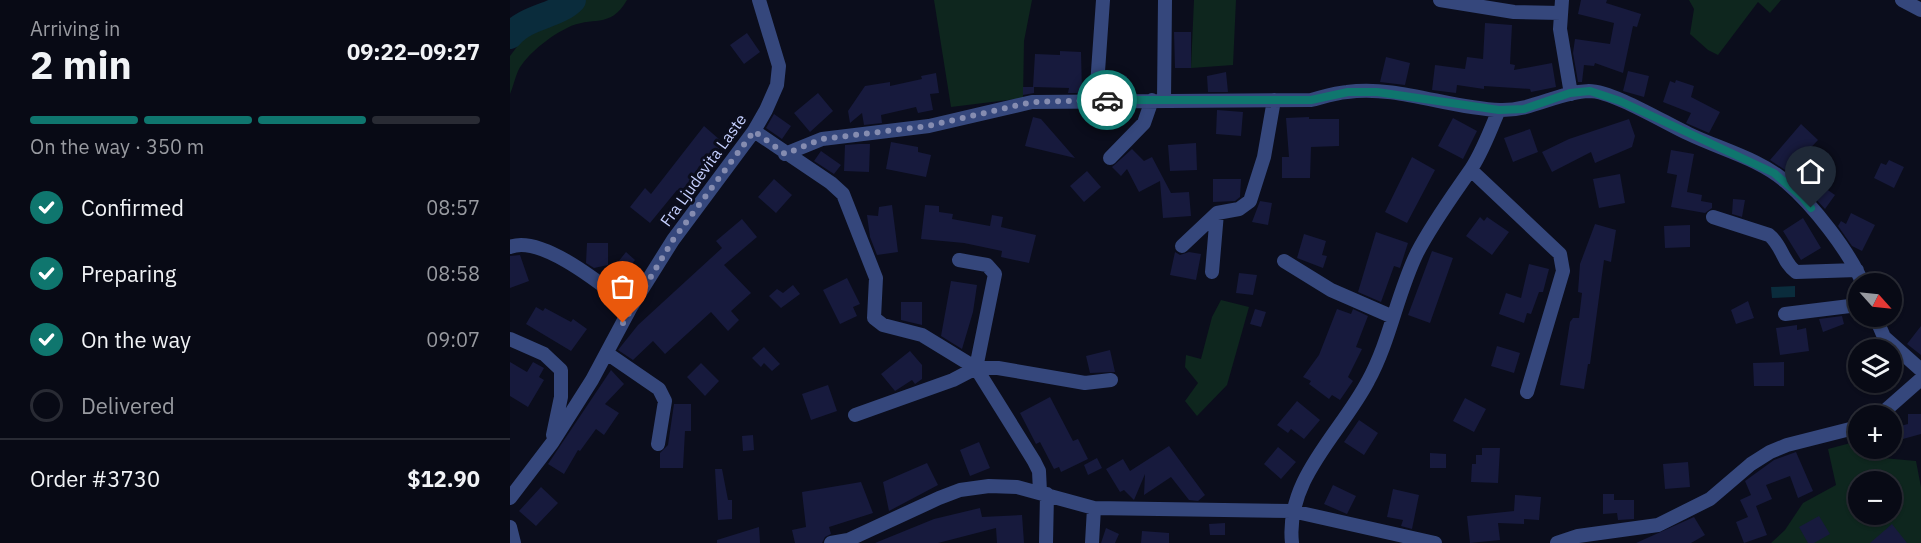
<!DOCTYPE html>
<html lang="en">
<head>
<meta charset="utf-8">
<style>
  :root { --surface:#080a15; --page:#11131e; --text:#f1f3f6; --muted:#989aa0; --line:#292b34; --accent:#0f766e }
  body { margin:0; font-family:"IBM Plex Sans",sans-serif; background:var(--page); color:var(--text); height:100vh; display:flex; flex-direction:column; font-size:22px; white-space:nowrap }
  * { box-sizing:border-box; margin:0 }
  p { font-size:20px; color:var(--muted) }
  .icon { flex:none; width:33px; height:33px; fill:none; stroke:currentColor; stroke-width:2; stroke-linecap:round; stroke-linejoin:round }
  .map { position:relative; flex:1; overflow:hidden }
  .panel { display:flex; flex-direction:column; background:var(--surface); width:510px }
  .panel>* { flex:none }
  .needle { width:39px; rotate:117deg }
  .tools { position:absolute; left:1338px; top:273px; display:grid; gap:12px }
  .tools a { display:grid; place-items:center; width:54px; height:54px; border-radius:50%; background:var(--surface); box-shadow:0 2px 4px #0004,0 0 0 2px var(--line); font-size:30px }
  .pin { position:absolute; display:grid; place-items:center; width:51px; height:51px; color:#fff; margin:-62px -26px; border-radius:50% 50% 50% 0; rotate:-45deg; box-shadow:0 0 6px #0007 }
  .pin .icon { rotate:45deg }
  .courier { position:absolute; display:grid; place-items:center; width:60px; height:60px; margin:-30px; border:4px solid #0f766e; border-radius:50%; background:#fff; color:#222; box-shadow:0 2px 8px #0007 }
  .head em { font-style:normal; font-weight:800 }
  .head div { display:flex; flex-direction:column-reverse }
  .head { display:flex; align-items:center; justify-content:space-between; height:102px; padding:0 30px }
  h1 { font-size:39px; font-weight:800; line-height:45px }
  .bar { display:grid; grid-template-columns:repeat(4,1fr); gap:9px 6px; align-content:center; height:72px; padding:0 30px }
  .bar i { height:8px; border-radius:4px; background:var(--line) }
  .bar .selected { background:var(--accent) }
  .bar p { grid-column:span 4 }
  .line { display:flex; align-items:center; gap:15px; padding:0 30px; border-top:2px solid var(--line) }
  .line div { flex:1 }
  ol { padding:0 30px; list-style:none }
  li { display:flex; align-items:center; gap:18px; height:66px }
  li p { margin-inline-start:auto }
  li .icon { padding:6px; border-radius:50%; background:var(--accent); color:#fff; stroke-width:4 }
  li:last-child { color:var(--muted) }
  li i { width:33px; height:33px; border:3px solid var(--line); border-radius:50% }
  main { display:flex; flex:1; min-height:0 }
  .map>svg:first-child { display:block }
  .green { fill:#0e261e; fill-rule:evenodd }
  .water { fill:#0a2c3c }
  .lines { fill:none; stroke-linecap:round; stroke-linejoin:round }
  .river { stroke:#0a2c3c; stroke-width:26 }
  .building { fill:#171a3d }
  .minor { stroke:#35477c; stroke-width:14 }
  .done { stroke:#858cb0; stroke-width:6; stroke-dasharray:0 10.8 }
  .route { stroke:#0f766e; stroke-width:8 }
  .labels { text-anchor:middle; stroke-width:6; stroke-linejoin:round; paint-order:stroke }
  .street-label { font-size:16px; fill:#c6d0ff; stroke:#0b0d1c }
</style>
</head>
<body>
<main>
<section class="panel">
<div class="head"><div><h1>2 min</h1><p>Arriving in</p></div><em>09:22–09:27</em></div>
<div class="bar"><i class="selected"></i><i class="selected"></i><i class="selected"></i><i></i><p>On the way · 350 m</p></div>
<ol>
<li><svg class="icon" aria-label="check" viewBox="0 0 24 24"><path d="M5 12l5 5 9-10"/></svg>Confirmed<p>08:57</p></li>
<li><svg class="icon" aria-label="check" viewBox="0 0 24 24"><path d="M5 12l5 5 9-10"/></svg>Preparing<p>08:58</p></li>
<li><svg class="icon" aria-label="check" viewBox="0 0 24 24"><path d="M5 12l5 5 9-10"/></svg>On the way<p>09:07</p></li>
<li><i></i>Delivered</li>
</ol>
<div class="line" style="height:78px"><div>Order #3730</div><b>$12.90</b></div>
</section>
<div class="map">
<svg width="1411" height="543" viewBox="0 0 1411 543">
  <rect width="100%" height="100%" fill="#0b0d1c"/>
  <!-- green -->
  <path class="green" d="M70,0H117C100,30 82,15 57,28C40,36 16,55 8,71C5,78 3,87 0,94V56L12,40L37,21L59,13Z
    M424,0H522L514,41L513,98L441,107Z
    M684,0H726L723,65L681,68Z
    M1179,0H1271L1260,13L1248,2L1208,55L1198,50L1180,34L1184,9Z
    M711,300L739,307L717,385L687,416L675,401L688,383L675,367L676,355L691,359L702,317Z
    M1348,441V448L1361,449L1373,458L1406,461L1411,487V543H1261L1275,530L1293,503L1326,485L1318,449ZM1348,482H1382V514H1348Z"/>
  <!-- water -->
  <path class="water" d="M1285,286V297L1262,298L1261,287Z"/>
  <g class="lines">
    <!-- river -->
    <path class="river" d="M0,36C16,16 48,16 63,0"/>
  </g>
  <!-- building -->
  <path class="building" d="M1071,0H1097L1096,3L1131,14L1127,27L1123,26L1113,73L1085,63L1084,66L1074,65L1072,82H1068L1063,53L1065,39L1100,44L1104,23L1068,14Z
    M975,23L1002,25L1000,64L1005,65L1004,70L1042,63L1046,87L1021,92L1020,89L974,86V89L947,85L946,93L922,90L925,65L955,69L957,57L973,59Z
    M664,32H681V68H665Z
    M237,33L250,52L234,64L220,45Z
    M550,51L571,52L572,93H558L559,88L524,87V93L513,95V87H523L525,54L550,55Z
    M876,57L900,63L895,85L870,82Z
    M1118,71L1139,76L1134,97L1113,91Z
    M716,72L718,92H698L697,76Z
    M426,73L429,93L420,94L423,110L408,113L406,107L371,115L372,123L354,125L352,113L340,123L338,111L355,86L380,82V86L412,79L411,76Z
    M606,74L617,76L615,92H596L597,78L605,79Z
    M1166,80L1184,86L1181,97L1210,112L1199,133L1176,123L1181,113L1153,102L1160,81L1165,83Z
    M308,93L323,111L300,132L284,113Z
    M707,110L733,112L731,136L706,134Z
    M264,114L281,126L272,139L256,128Z
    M523,117L531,119L565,158L515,146Z
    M799,117V119H829V146L801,147L800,178H772V157H779L776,118Z
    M943,118L967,131L953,159L928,146Z
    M1119,119L1125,136L1122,147L1085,163L1081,152L1042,172L1032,152L1059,139Z
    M1291,124L1308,140L1278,172L1260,160Z
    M194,126L210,140L206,145L210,148L200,159L197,157L171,193L167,190L140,223L120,207L135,188L141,194Z
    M1020,129L1028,152L1003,162L994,138Z
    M381,142L408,147V152L421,155L416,177L376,169Z
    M686,143L687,170L660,171L658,145Z
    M349,144H360L359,172L334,171L335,145Z
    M622,149L634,161L642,157L661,193L679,192L681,216L653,218L650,181L629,192L617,169L611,176L602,167Z
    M1161,150L1184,154L1177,192L1192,195L1191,201L1202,203V208L1195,213L1161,207L1167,175L1157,173Z
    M311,151L331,165L324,174L304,161Z
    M902,157L925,170L897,223L875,212Z
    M1379,160L1394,167L1384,188L1364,178L1371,163L1376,165Z
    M577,171L591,187L574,202L560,186Z
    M1110,174L1115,203L1089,208L1083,179Z
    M264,179L282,195L266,213L248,197Z
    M703,179H731L730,197L725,201L703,202Z
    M1309,184L1325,195L1315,209L1301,194Z
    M1223,199L1235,200L1232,217L1222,214Z
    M750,201L762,203L758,225L742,222Z
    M382,205L388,252L367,255L360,237L357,215L368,216L369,207Z
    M415,205L429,206V212L443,214L442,219L480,226L482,215L493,217L491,227L526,235L519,263L491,257L492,251L454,243L411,239Z
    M1341,213L1365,225L1352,251L1342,246L1328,226L1331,221L1336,224Z
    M970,217L974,221L977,217L999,232L982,255L956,236Z
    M1293,218L1311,248L1291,260L1273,231Z
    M232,219L247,237L214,265L241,293L221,311L229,320L218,331L201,312L155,354L143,341L123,360L108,350L128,325L212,248L206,241Z
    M1085,224L1106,230L1101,262L1094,260L1080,364H1078L1074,389L1050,385L1060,322L1063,318H1069L1072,293L1068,292L1070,264Z
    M1180,225V247L1155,248L1154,226Z
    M866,232L898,243L890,268L884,266L871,302L848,292Z
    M794,234L816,241L812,255L817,256L813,268L787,258Z
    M77,243H98V265L84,268L76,263Z
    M922,251L943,258L920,323L898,315Z
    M116,252L125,260L117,270L108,262Z
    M665,252L670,255L679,252L691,254L686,280L660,275Z
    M10,255L19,281L0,288V256Z
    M1019,264L1039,269L1033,292H1029L1021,314L1017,313L1014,323L989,314L996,293L1011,298Z
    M729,273L747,275L743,295L726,293Z
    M337,278L350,304L343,307L347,316L330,324L313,290Z
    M441,281L467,285L463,312L452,349L431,336Z
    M283,285L290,294L271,308L259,296L267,289L273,293Z
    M1238,301L1244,318L1226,324L1221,310Z
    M391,302H412V325L391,320Z
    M26,307L33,311L35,308L61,322L63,319L77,329L61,351L16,324Z
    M745,309L756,312L751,327L740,324Z
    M827,309L841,314L843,309L858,316L846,347L852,349L838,377L843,381L830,400L822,395L819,399L799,384L801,381L793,377L809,355Z
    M1332,316L1334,324L1313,332L1309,319Z
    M1287,325V330L1296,328L1299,351L1270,355L1266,328Z
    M1411,326V355L1397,344Z
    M987,346L1010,353L1004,373L981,366Z
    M254,347L270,364L262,371L254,363L251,367L242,358Z
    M600,350L605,372L580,373L576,356Z
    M400,351L412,365V379L405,384L402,380L385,391L371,374Z
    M0,362L17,372L23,362L34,368L29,377L34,380L18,407L0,396Z
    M1274,362V386H1244L1243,363Z
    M191,363L209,381L195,396L177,377Z
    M101,370L114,384L95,404L109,413L94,435L86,429L70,451L68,450L54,474L38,464Z
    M318,385L327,411L301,420L292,394Z
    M540,397L563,441L568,439L578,459L551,472L549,467L544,469L530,442L526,444L510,413Z
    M955,398L976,409L964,432L943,421Z
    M787,401L810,420L794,439L781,429L778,433L767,425Z
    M164,404H181V431H175L173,468H150V453L158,445Z
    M1398,414H1411V434L1382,442V428L1398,424Z
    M849,420L868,433L854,455L834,442Z
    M243,435L244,450L233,451L232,436Z
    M469,442L480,468L460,476L450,450Z
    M659,446L695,495L688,501L679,500L661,477L634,495L635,474L624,500L614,490L610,492L596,469L613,459L620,471Z
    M768,447L786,462L771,479L754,464Z
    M972,448H990L988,483L961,482L962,464H966V455H972Z
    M1286,452L1303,491L1288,498L1280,476L1256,485L1262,499L1246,506L1257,535L1234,543L1226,522L1238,517L1230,500L1241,495L1235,481L1264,460Z
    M920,453L936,454V468H920Z
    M587,458L592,468L578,475L574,465Z
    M1178,462L1180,487L1155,489L1153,464Z
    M417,463L428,485L379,511L373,482Z
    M205,469H212L218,500H222V519L208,520Z
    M351,482L363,513L319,527L321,534L315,537L312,543H285L282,530L296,527L292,492Z
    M823,485L846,496L837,514L814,504Z
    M31,487L48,503L26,526L9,511Z
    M883,489L909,495L902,529L891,526L893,520L877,517Z
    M1093,494H1104V500H1124V519L1108,520L1107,513L1093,514Z
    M1005,495L1031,497L1029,520L1014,519V524L988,523L990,540L960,543L957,516L1004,511Z
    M470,508L472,517L512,515L514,543H487L486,528L428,543H365L424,519Z
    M1309,516L1320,534L1304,543H1298L1289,527Z
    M1184,517L1195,535L1181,543H1126Z
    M715,523V535H700L699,524Z
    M1382,524L1397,543H1360Z
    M249,527L250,543H207V540Z
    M596,528L609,534L605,543H591Z
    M632,531L659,533V543H631Z"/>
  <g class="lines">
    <!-- minor -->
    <path class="minor" d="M930,0L1004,12L1051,13
      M1052,0L1050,29L1061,94
      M1392,0L1411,10
      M586,100L593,0
      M654,100L655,0
      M244,131L321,183L333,194L366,278L364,318L373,325L412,335L466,368L524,461L529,471L530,492
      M275,154L312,139L419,126L522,102L801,100C813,97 825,93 837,92C888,85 940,109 990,110C1022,111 1048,92 1079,91C1103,91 1155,123 1179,134C1210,149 1250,159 1276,182C1303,205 1339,251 1353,284
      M600,158L634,123L642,100
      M961,170L1050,254L1053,271L1017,392
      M1203,217L1259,235C1272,245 1273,263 1286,272L1347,270
      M672,246L707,213L729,209L740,201L754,157L764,100
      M0,247C32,234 96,288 121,307
      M449,260L477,265L485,274L466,368
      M774,261L821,290L883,317
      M702,272L707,213
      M1275,314L1348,305
      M1365,316L1374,337L1411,370
      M0,339L34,354L51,370V397L43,435
      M98,354L149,389L155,401L148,444
      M345,415L443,380L466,368H488L575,383L601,380
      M1369,416L1411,379
      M0,498L42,443L82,380L121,307L163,240L244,131L256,110L267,85L269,66L249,0
      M0,527L4,543
      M321,543L338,540L429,498L450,490L479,486L507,487L584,508L782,511L925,543
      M536,543L537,494
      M582,543L584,508
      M782,543C775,479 831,433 858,381C880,341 887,294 907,253C922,224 941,198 959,172C972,154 980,130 989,110
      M1047,543L1068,536L1148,525L1200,499L1241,464L1260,452L1277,445L1348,427"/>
  </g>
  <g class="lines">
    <!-- done -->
    <path class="done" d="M113,323L163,240L244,131L275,154L312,139L418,126L522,102L597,100"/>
    <!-- route -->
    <path class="route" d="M597,100H801L838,92H867L989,110L1014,109L1060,93L1080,91L1110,101L1264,173L1292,197L1301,208"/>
  </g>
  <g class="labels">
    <!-- street labels -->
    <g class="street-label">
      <text transform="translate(193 170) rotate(-54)" y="6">Fra Ljudevita Laste</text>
    </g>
  </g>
</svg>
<div class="tools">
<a><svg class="needle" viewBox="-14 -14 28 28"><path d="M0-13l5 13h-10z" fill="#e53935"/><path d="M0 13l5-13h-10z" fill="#989aa0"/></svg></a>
<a><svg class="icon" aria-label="layers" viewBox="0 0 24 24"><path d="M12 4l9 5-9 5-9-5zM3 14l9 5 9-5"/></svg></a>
<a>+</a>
<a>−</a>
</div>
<div class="pin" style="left:113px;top:323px;background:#ea580c"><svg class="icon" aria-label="bag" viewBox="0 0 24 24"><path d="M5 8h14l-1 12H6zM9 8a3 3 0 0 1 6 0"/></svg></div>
<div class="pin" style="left:1301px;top:208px;background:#1f2937"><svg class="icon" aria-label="home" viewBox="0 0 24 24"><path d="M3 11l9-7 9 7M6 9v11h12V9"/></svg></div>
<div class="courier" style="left:597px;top:100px"><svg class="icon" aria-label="car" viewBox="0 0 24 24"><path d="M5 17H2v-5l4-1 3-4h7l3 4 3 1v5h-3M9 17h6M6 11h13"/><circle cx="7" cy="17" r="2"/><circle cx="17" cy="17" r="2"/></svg></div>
</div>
</main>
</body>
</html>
